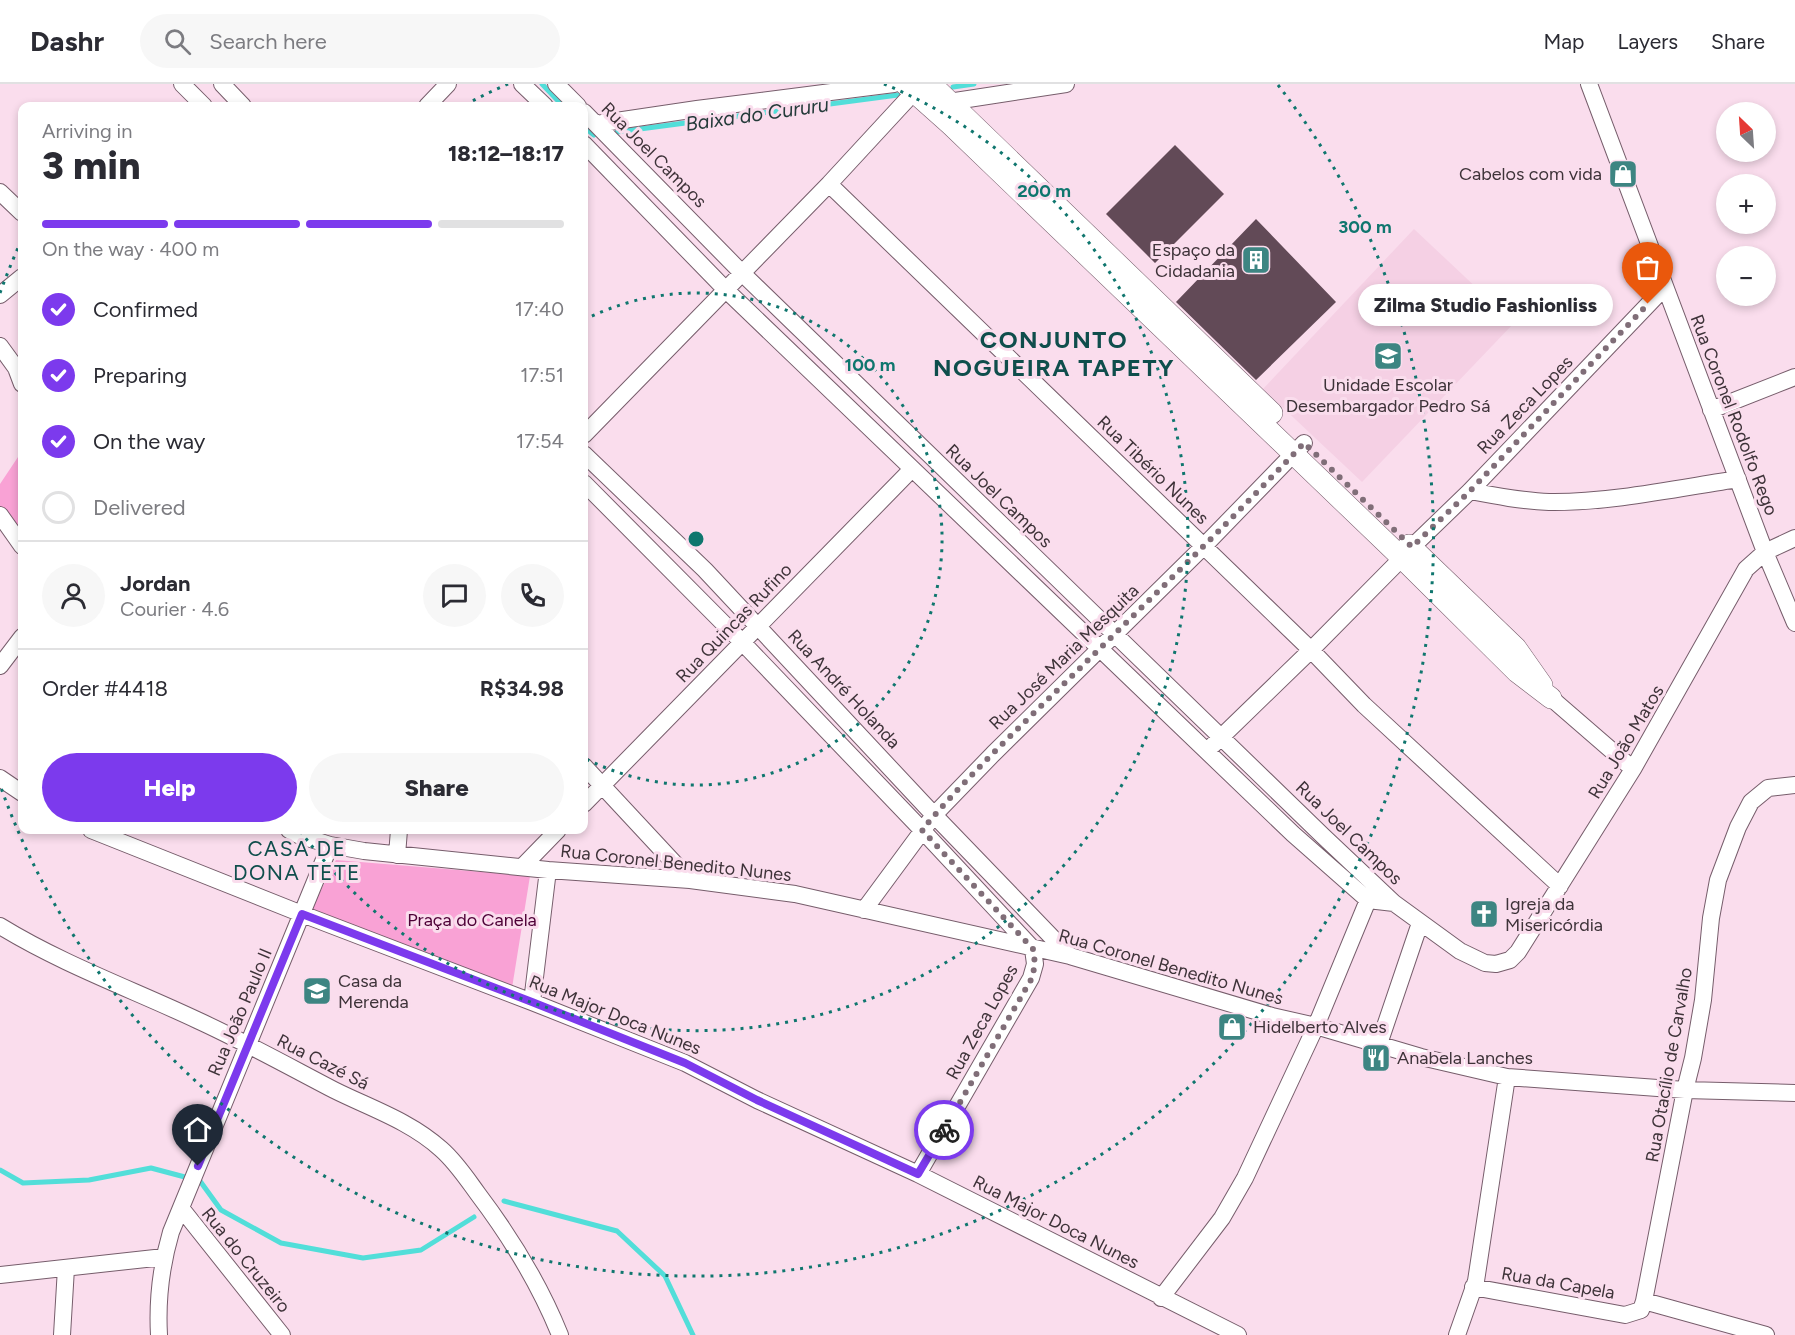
<!DOCTYPE html>
<html lang="en">
<head>
<meta charset="utf-8">
<style>
  :root { --surface:#fff; --page:#f7f7f7; --text:#2b2b33; --muted:#7c7c81; --line:#e1e1e2; --accent:#7c3aed }
  body { margin:0; font-family:Figtree,sans-serif; background:var(--page); color:var(--text); height:100vh; display:flex; flex-direction:column; font-size:22px; white-space:nowrap }
  * { box-sizing:border-box; margin:0 }
  p { font-size:20px; color:var(--muted) }
  .icon { flex:none; width:33px; height:33px; fill:none; stroke:currentColor; stroke-width:2; stroke-linecap:round; stroke-linejoin:round }
  .map { position:relative; flex:1; overflow:hidden }
  .panel { position:absolute; left:18px; top:18px; width:570px; height:732px; display:flex; flex-direction:column; background:var(--surface); border-radius:12px; box-shadow:0 3px 9px #0003 }
  .panel>* { flex:none }
  .needle { width:39px; rotate:335deg }
  .fabs { position:absolute; left:1716px; top:18px; display:grid; gap:12px }
  .fabs a { display:grid; place-items:center; width:60px; height:60px; border-radius:50%; background:var(--surface); box-shadow:0 3px 9px #0003; font-size:30px }
  .pin { position:absolute; display:grid; place-items:center; width:51px; height:51px; color:#fff; margin:-62px -26px; border-radius:50% 50% 50% 0; rotate:-45deg; box-shadow:0 0 6px #0007 }
  .pin .icon { rotate:45deg }
  .courier { position:absolute; display:grid; place-items:center; width:60px; height:60px; margin:-30px; border:4px solid #7c3aed; border-radius:50%; background:#fff; color:#222; box-shadow:0 2px 8px #0007 }
  .bubble { position:absolute; height:42px; border-radius:21px; background:var(--surface); box-shadow:0 3px 9px #0003; font-size:20px; font-weight:800; line-height:42px; text-align:center }
  .headline em { font-style:normal; font-weight:800 }
  .headline div { display:flex; flex-direction:column-reverse }
  .headline { display:flex; align-items:center; justify-content:space-between; height:102px; padding:0 24px }
  h1 { font-size:39px; font-weight:800; line-height:45px }
  .bar { display:grid; grid-template-columns:repeat(4,1fr); gap:9px 6px; align-content:center; height:72px; padding:0 24px }
  .bar i { height:8px; border-radius:4px; background:var(--line) }
  .bar .current { background:var(--accent) }
  .bar p { grid-column:span 4 }
  .line { display:flex; align-items:center; gap:15px; padding:0 24px; border-top:2px solid var(--line) }
  .line div { flex:1 }
  .round { display:grid; place-items:center; flex:none; width:63px; height:63px; border-radius:32px; background:var(--page) }
  ol { padding:0 24px; list-style:none }
  li { display:flex; align-items:center; gap:18px; height:66px }
  li p { margin-inline-start:auto }
  li .icon { padding:6px; border-radius:50%; background:var(--accent); color:#fff; stroke-width:4 }
  li:last-child { color:var(--muted) }
  li i { width:33px; height:33px; border:3px solid var(--line); border-radius:50% }
  .button { display:flex; gap:12px; margin-top:auto; padding:12px 24px }
  .button a { flex:1; height:69px; border-radius:36px; background:var(--accent); color:#fff; font-size:24px; font-weight:800; line-height:69px; text-align:center }
  .button a+a { background:var(--page); color:var(--text) }
  header { display:flex; align-items:center; gap:36px; box-sizing:border-box; height:84px; padding:0 30px; background:var(--surface); border-bottom:2px solid var(--line) }
  header strong { font-size:28px }
  nav { display:flex; gap:33px; margin-inline-start:auto; font-size:21px }
  .search { width:420px; height:54px; background:var(--page); display:flex; align-items:center; gap:15px; box-sizing:border-box; padding:0 21px; border-radius:33px; color:var(--muted); font-size:22px }
  .map>svg:first-child { display:block }
  .built { fill:#f5d0e4 }
  .green { fill:#f9a2d5 }
  .lines { fill:none; stroke-linecap:round; stroke-linejoin:round }
  .stream { stroke:#52ded9; stroke-width:5 }
  .building { fill:#624a57 }
  .minor-casing { stroke:#765d6b; stroke-width:18 }
  .major-casing { stroke:#765d6b; stroke-width:22 }
  .minor { stroke:#fff; stroke-width:16 }
  .major { stroke:#fff; stroke-width:21 }
  .done { stroke:#806e78; stroke-width:6; stroke-dasharray:0 10.8 }
  .route { stroke:#7c3aed; stroke-width:8 }
  .ring { fill:none; stroke:#0f766e; stroke-width:3; stroke-dasharray:3 6 }
  .labels { text-anchor:middle; stroke-width:6; stroke-linejoin:round; paint-order:stroke }
  .street-label { font-size:18px; fill:#3e3339; stroke:#fadded }
  .poi-label { font-size:18px; fill:#3e3339; stroke:#fadded; text-anchor:start }
  .park-label { font-size:18px; fill:#4e0137; stroke:#fadded }
  .water-label { font-size:20px; font-style:italic; fill:#243b3a; stroke:#fadded }
  .quarter-label { font-size:21px; letter-spacing:1.5px; fill:#0f4e4c; stroke:#fadded }
  .district-label { font-size:24px; font-weight:bold; letter-spacing:1.5px; fill:#0f4e4c; stroke:#fadded }
  .centre { fill:#0f766e; stroke:#fadded; stroke-width:3 }
  .ring-label { font-size:18px; text-anchor:middle; font-weight:bold; fill:#0f766e; stroke:#fadded; stroke-width:6; stroke-linejoin:round; paint-order:stroke }
</style>
</head>
<body>
<header>
<strong>Dashr</strong>
<div class="search"><svg class="icon" aria-label="search" viewBox="0 0 24 24"><circle cx="10" cy="10" r="6"/><path d="M15 15l6 6"/></svg>Search here</div>
<nav><a>Map</a><a>Layers</a><a>Share</a></nav>
</header>
<div class="map">
<svg width="1795" height="1251" viewBox="0 0 1795 1251">
  <rect width="100%" height="100%" fill="#fadded"/>
  <!-- built -->
  <path class="built" d="M1414,145L1514,239L1362,398L1263,305Z"/>
  <!-- green -->
  <path class="green" d="M22,367V459L0,423V400Z
    M336,776L530,792L512,904L310,828Z"/>
  <g class="lines">
    <!-- stream -->
    <path class="stream" d="M542,0L563,22
      M953,3L974,0
      M584,43L594,51
      M617,48L898,11
      M0,1086L23,1099L89,1096L151,1084L200,1097L221,1126L281,1159L363,1174L421,1166L474,1133
      M504,1117L617,1147L665,1192L693,1251"/>
  </g>
  <!-- building -->
  <path class="building" d="M1175,61L1224,110L1155,179L1106,130Z
    M1256,135L1336,218L1256,296L1176,218Z"/>
  <g class="lines">
    <!-- minor casing -->
    <g class="minor-casing">
      <path id="minor" d="M182,0L204,22
        M222,0L243,22
        M522,0L545,22
        M556,0L578,22
        M1589,0L1765,468L1795,539
        M942,19L1066,0
        M427,22L448,0
        M584,28L742,189L1323,752L1394,819L1460,867L1485,879L1496,880L1510,876L1518,868L1633,685L1746,485L1765,468L1795,454
        M596,40L697,25L894,0
        M584,60L726,206L1293,750L1368,816L1394,819
        M829,100L1311,566L1364,621L1560,802
        M0,108L22,129
        M0,211L22,193
        M0,262L16,284L22,300
        M1711,326L1795,293
        M584,351L829,100L914,8L924,2
        M584,370L705,486L934,731L1070,872
        M584,399L742,558L922,746L1033,865L1035,880L1031,894L918,1090
        M1470,407C1496,412 1522,417 1549,418C1608,419 1679,404 1738,395
        M0,431L22,462
        M1412,463L1470,407L1665,203
        M0,582L22,553
        M1551,614L1633,685
        M1213,661L1311,566L1402,474
        M584,682L690,796
        M0,694L22,709
        M584,720L912,385
        M91,746L302,830L532,918L685,979L757,1016L918,1090L1238,1251
        M289,746L298,751L330,761L364,767L548,786L690,796L795,810L1070,872L1272,932L1316,942L1421,973L1507,993L1685,1006L1795,1009
        M397,771L399,746
        M522,783L558,746
        M864,826L934,731L993,670L1204,462L1304,359
        M0,842C62,880 131,905 197,936C243,957 288,982 334,1006C370,1024 410,1037 441,1065C456,1078 467,1095 478,1110C512,1155 539,1199 560,1251
        M532,918L548,786
        M1379,960L1420,839
        M181,1124L282,1251
        M0,1191L164,1173
        M1473,1203L1625,1231L1641,1226L1644,1217L1766,1251
        M1161,1214L1222,1134L1245,1094L1316,942L1368,816L1373,807
        M1644,1217L1685,1006L1693,974L1703,916L1711,834L1718,796L1738,743L1751,718L1768,704L1795,701
        M62,1251L66,1184
        M159,1251C157,1215 161,1182 171,1148L330,761
        M1457,1251L1476,1197L1507,993"/>
    </g>
    <!-- major casing -->
    <g class="major-casing">
      <path id="major" d="M905,0L951,41L1402,474L1517,588L1551,614
        M931,0L1272,329
        M1409,461L1516,564L1542,601"/>
    </g>
    <!-- minor -->
    <use href="#minor" class="minor"/>
    <!-- major -->
    <use href="#major" class="major"/>
  </g>
  <g class="lines">
    <!-- done -->
    <path class="done" d="M944,1046L1032,894L1035,880L1033,865L922,746C969,690 1023,640 1075,589C1152,513 1230,438 1304,359L1412,463L1470,407L1648,220"/>
    <!-- route -->
    <path class="route" d="M198,1082L302,830L532,918L685,979L757,1016L918,1090L944,1046"/>
  </g>
  <!-- distance rings -->
  <g class="ring">
    <path d="M584 236A246 246 0 1 1 584 674"/>
    <path d="M465 21A492 492 0 0 1 508 0M884 0A492 492 0 1 1 301 748"/>
    <path d="M0 209A738 738 0 0 1 22 155M1278 1A738 738 0 1 1 0 701"/>
  </g>
  <!-- icons -->
  <defs>
    <g id="shop-square" transform="scale(1.5)"><rect x="-9" y="-9" width="18" height="18" rx="4" fill="#3d8582" stroke="#fadded"/><path d="M-5-2.5h2.3a2.7 3.5 0 0 1 5.4 0H5L5.5 6h-11ZM-1.5-2.5h3a1.5 2.3 0 0 0-3 0Z" fill="#fff"/></g>
    <g id="building-square" transform="scale(1.5)"><rect x="-9" y="-9" width="18" height="18" rx="4" fill="#3d8582" stroke="#fadded"/><path d="M-4-6H4V6H1V3H-1V6H-4ZM-2.5-4.3h1.7v1.8h-1.7ZM.8-4.3h1.7v1.8H.8ZM-2.5-1h1.7V.8h-1.7ZM.8-1h1.7V.8H.8Z" fill="#fff"/></g>
    <g id="school-square" transform="scale(1.5)"><rect x="-9" y="-9" width="18" height="18" rx="4" fill="#3d8582" stroke="#fadded"/><path d="M0-5L7-2L0 1L-7-2ZM-4 1L0 2.5L4 1V4Q0 6-4 4Z" fill="#fff"/></g>
    <g id="church-square" transform="scale(1.5)"><rect x="-9" y="-9" width="18" height="18" rx="4" fill="#3d8582" stroke="#fadded"/><path d="M-1.2-6h2.4v3.5h3.3v2.4h-3.3V6h-2.4V-.1h-3.3v-2.4h3.3Z" fill="#fff"/></g>
    <g id="restaurant-square" transform="scale(1.5)"><rect x="-9" y="-9" width="18" height="18" rx="4" fill="#3d8582" stroke="#fadded"/><path d="M-5-6h1v4h1v-4h1v4h1v-4h1v5L-1.5 .5V6h-2V.5L-5-1ZM5-6V6H3V1.5H1.5Q1.5-4 5-6Z" fill="#fff"/></g>
  </defs>
  <g fill-rule="evenodd">
    <use href="#shop-square" x="1623" y="90"/>
    <use href="#building-square" x="1256" y="176"/>
    <use href="#school-square" x="1388" y="272"/>
    <use href="#church-square" x="1484" y="830"/>
    <use href="#school-square" x="317" y="907"/>
    <use href="#shop-square" x="1232" y="943"/>
    <use href="#restaurant-square" x="1376" y="974"/>
  </g>
  <g class="labels">
    <!-- street labels -->
    <g class="street-label">
      <text transform="translate(654 71) rotate(45)" y="6">Rua Joel Campos</text>
      <text transform="translate(1525 321) rotate(-46)" y="6">Rua Zeca Lopes</text>
      <text transform="translate(1734 331) rotate(69)" y="6">Rua Coronel Rodolfo Rego</text>
      <text transform="translate(1153 386) rotate(44)" y="6">Rua Tibério Nunes</text>
      <text transform="translate(999 412) rotate(44)" y="6">Rua Joel Campos</text>
      <text transform="translate(734 539) rotate(-46)" y="6">Rua Quincas Rufino</text>
      <text transform="translate(1064 573) rotate(-44)" y="6">Rua José Maria Mesquita</text>
      <text transform="translate(844 605) rotate(47)" y="6">Rua André Holanda</text>
      <text transform="translate(1626 658) rotate(-59)" y="6">Rua João Matos</text>
      <text transform="translate(1349 749) rotate(44)" y="6">Rua Joel Campos</text>
      <text transform="translate(676 779) rotate(6)" y="6">Rua Coronel Benedito Nunes</text>
      <text transform="translate(1171 883) rotate(16)" y="6">Rua Coronel Benedito Nunes</text>
      <text transform="translate(240 928) rotate(-67)" y="6">Rua João Paulo II</text>
      <text transform="translate(615 931) rotate(22)" y="6">Rua Major Doca Nunes</text>
      <text transform="translate(982 938) rotate(-61)" y="6">Rua Zeca Lopes</text>
      <text transform="translate(323 978) rotate(27)" y="6">Rua Cazé Sá</text>
      <text transform="translate(1669 981) rotate(-80)" y="6">Rua Otacílio de Carvalho</text>
      <text transform="translate(1056 1138) rotate(27)" y="6">Rua Major Doca Nunes</text>
      <text transform="translate(246 1176) rotate(51)" y="6">Rua do Cruzeiro</text>
      <text transform="translate(1558 1199) rotate(10)" y="6">Rua da Capela</text>
    </g>
    <!-- poi labels -->
    <g class="poi-label">
      <text x="1602" y="96" text-anchor="end">Cabelos com vida</text>
      <text x="1235" y="172" text-anchor="end">Espaço da<tspan x="1235" dy="21">Cidadania</tspan></text>
      <text x="1388" y="307" text-anchor="middle">Unidade Escolar<tspan x="1388" dy="21">Desembargador Pedro Sá</tspan></text>
      <text x="1505" y="826">Igreja da<tspan x="1505" dy="21">Misericórdia</tspan></text>
      <text x="338" y="903">Casa da<tspan x="338" dy="21">Merenda</tspan></text>
      <text x="1253" y="949">Hidelberto Alves</text>
      <text x="1397" y="980">Anabela Lanches</text>
    </g>
    <!-- park labels -->
    <g class="park-label">
      <text x="472" y="842">Praça do Canela</text>
    </g>
    <!-- water labels -->
    <g class="water-label">
      <text transform="translate(757 30) rotate(-8)" y="7">Baixa do Cururu</text>
    </g>
    <!-- quarter labels -->
    <g class="quarter-label">
      <text x="297" y="772">CASA DE<tspan x="297" dy="24">DONA TETE</tspan></text>
    </g>
    <!-- district labels -->
    <g class="district-label">
      <text x="1054" y="264">CONJUNTO<tspan x="1054" dy="28">NOGUEIRA TAPETY</tspan></text>
    </g>
  </g>
  <circle cx="696" cy="455" r="9" class="centre"/>
  <g class="ring-label">
    <text x="1044" y="113">200 m</text>
    <text x="1365" y="149">300 m</text>
    <text x="870" y="287">100 m</text>
  </g>
</svg>
<div class="fabs">
<a><svg class="needle" viewBox="-14 -14 28 28"><path d="M0-13l5 13h-10z" fill="#e53935"/><path d="M0 13l5-13h-10z" fill="#7c7c81"/></svg></a>
<a>+</a>
<a>−</a>
</div>
<div class="pin" style="left:1648px;top:220px;background:#ea580c"><svg class="icon" aria-label="bag" viewBox="0 0 24 24"><path d="M5 8h14l-1 12H6zM9 8a3 3 0 0 1 6 0"/></svg></div>
<div class="pin" style="left:198px;top:1082px;background:#1f2937"><svg class="icon" aria-label="home" viewBox="0 0 24 24"><path d="M3 11l9-7 9 7M6 9v11h12V9"/></svg></div>
<div class="courier" style="left:944px;top:1046px"><svg class="icon" aria-label="bike" viewBox="0 0 24 24"><circle cx="6" cy="16" r="4"/><circle cx="18" cy="16" r="4"/><path d="M6 16l4-8h5l3 8M10 8l3 8H6M13 5h3"/></svg></div>
<div class="bubble" style="left:1358px;top:200px;width:255px">Zilma Studio Fashionliss</div>
<section class="panel">
<div class="headline"><div><h1>3 min</h1><p>Arriving in</p></div><em>18:12–18:17</em></div>
<div class="bar"><i class="current"></i><i class="current"></i><i class="current"></i><i></i><p>On the way · 400 m</p></div>
<ol>
<li><svg class="icon" aria-label="check" viewBox="0 0 24 24"><path d="M5 12l5 5 9-10"/></svg>Confirmed<p>17:40</p></li>
<li><svg class="icon" aria-label="check" viewBox="0 0 24 24"><path d="M5 12l5 5 9-10"/></svg>Preparing<p>17:51</p></li>
<li><svg class="icon" aria-label="check" viewBox="0 0 24 24"><path d="M5 12l5 5 9-10"/></svg>On the way<p>17:54</p></li>
<li><i></i>Delivered</li>
</ol>
<div class="line" style="height:108px"><a class="round"><svg class="icon" aria-label="person" viewBox="0 0 24 24"><circle cx="12" cy="8" r="4"/><path d="M4 21q1-7 8-7t8 7"/></svg></a><div><b>Jordan</b><p>Courier · 4.6</p></div><a class="round"><svg class="icon" aria-label="chat" viewBox="0 0 24 24"><path d="M4 5h16v11H9l-5 4z"/></svg></a><a class="round"><svg class="icon" aria-label="phone" viewBox="0 0 24 24"><path d="M5 4h4l2 5-3 2q2 4 5 5l2-3 5 2v4C11 20 4 13 5 4z"/></svg></a></div>
<div class="line" style="height:78px"><div>Order #4418</div><b>R$34.98</b></div>
<div class="button"><a>Help</a><a>Share</a></div>
</section>
</div>
</body>
</html>
